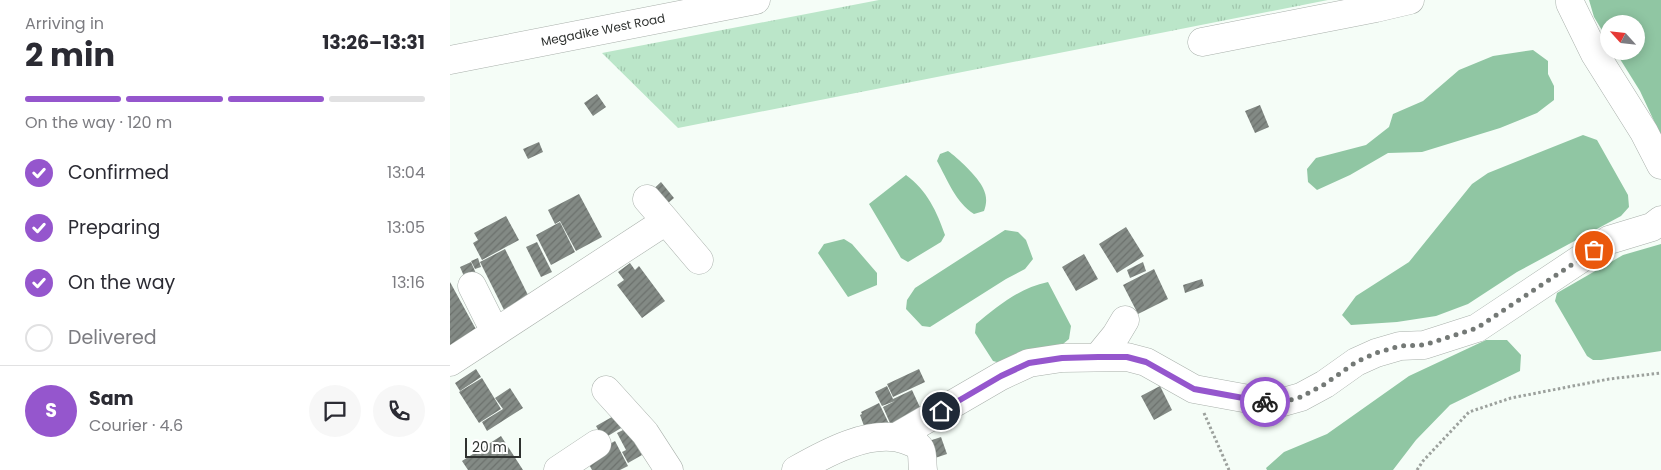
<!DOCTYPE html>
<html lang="en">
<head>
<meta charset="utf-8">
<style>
  :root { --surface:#fff; --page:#f7f7f7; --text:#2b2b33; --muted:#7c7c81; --line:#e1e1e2; --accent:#9556cd }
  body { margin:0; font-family:Poppins,sans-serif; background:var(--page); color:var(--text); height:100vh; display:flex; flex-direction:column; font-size:19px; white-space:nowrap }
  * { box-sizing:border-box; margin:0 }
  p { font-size:16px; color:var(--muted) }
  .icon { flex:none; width:28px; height:28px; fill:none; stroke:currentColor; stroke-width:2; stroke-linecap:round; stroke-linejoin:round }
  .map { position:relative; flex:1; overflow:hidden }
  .details { display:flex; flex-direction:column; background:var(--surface); width:450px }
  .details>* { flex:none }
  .needle { width:32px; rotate:297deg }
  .buttons { position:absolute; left:1150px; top:15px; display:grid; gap:10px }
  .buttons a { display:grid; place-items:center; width:45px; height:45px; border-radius:50%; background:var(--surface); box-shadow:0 2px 12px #0003; font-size:25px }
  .scale { position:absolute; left:15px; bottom:12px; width:56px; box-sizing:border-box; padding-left:5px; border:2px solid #2f3230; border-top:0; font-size:14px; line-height:18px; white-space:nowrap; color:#2f3230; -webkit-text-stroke:4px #fff; paint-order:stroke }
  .pin { position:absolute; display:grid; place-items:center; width:42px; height:42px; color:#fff; margin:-21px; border:2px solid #fff; border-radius:50%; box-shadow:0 1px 5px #0007 }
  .courier { position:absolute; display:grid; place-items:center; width:50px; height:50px; margin:-25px; border:4px solid #9556cd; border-radius:50%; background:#fff; color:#222; box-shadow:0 1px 6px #0007 }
  .summary em { font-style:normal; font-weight:700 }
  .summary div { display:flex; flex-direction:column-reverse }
  .summary { display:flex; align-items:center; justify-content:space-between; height:85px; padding:0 25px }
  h1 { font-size:32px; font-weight:700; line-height:38px }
  .bar { display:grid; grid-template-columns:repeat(4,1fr); gap:8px 5px; align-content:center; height:60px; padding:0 25px }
  .bar i { height:6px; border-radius:4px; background:var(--line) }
  .bar .active { background:var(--accent) }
  .bar p { grid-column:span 4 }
  .line { display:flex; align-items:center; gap:12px; padding:0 25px; border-top:1px solid var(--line) }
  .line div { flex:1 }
  .round { display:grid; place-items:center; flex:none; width:52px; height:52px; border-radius:26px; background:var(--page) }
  ol { padding:0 25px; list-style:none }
  li { display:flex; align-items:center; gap:15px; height:55px }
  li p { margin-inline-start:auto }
  li .icon { padding:5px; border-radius:50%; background:var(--accent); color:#fff; stroke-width:4 }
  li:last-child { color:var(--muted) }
  li i { width:28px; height:28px; border:2px solid var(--line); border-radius:50% }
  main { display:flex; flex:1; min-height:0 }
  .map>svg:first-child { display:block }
  .grass { fill:url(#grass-tufts) }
  .water { fill:#90c6a3 }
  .building { fill:url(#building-hatch) }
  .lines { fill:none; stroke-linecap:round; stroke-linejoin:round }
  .minor-casing { stroke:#a9b0ab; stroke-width:29 }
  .path { stroke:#9ca19d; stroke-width:3; stroke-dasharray:2.5 2.5; stroke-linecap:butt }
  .minor { stroke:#fff; stroke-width:28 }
  .done { stroke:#747976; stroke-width:5; stroke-dasharray:0 9 }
  .route { stroke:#9556cd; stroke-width:6 }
  .labels { text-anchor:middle; stroke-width:4.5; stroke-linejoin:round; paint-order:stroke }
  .street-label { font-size:12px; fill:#2f3230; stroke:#fff }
</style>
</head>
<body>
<main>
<section class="details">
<div class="summary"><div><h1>2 min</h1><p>Arriving in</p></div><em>13:26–13:31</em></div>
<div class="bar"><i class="active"></i><i class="active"></i><i class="active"></i><i></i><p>On the way · 120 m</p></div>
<ol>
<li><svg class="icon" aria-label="check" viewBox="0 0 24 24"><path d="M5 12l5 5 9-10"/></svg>Confirmed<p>13:04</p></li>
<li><svg class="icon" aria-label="check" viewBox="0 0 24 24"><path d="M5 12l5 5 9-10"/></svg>Preparing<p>13:05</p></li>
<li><svg class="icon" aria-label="check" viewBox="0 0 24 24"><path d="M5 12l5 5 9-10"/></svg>On the way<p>13:16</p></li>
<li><i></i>Delivered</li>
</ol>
<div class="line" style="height:90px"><b class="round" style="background:var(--accent);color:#fff">S</b><div><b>Sam</b><p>Courier · 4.6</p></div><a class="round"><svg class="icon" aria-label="chat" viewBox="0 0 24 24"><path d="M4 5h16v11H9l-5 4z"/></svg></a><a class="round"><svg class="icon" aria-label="phone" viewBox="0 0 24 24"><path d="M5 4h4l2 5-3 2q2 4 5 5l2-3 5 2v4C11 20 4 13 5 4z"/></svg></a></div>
</section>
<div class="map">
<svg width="1211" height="470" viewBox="0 0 1211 470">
  <defs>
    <pattern id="grass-tufts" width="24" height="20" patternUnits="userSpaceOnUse" patternTransform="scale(1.25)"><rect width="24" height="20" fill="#bbe6c9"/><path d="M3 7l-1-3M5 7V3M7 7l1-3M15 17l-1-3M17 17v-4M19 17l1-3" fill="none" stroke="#a1c6ad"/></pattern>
    <pattern id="building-hatch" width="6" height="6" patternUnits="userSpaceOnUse" patternTransform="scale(1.25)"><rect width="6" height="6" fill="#838a85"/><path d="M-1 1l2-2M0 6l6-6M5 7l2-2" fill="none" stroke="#6c716d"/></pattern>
  </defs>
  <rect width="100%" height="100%" fill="#f5fdf7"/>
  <!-- grass -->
  <path class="grass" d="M429,0H878L228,128L152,53Z"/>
  <!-- water -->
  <path class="water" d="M1139,0H1211V136L1190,91L1165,51H1186V24H1159V42L1144,17Z
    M1083,50L1098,61V74L1104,86V100L1087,113L1050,128L972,152L938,153L900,175L867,190L858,182L857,169L866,158L916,145L939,127L943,114L973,101L1009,70L1043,56Z
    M1133,135L1147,140L1178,195L1179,207L1171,216L1067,272L1018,304L986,316L947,322L901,325L892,315L906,296L959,262L1022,184L1038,173Z
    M498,151C507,157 529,178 533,188C537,196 537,203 534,211L524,214C506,203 497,179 487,161L490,154Z
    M456,175C477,190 487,212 495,235L491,242L458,262L451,258L419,204Z
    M555,230L568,232L576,240L583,259L575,269L556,279L480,327L472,326L456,309L457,300L465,288Z
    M394,239L402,244L427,273V285L398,297L368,253L374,244Z
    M1211,244V351L1151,360H1143L1137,356L1105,301L1107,293L1173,255Z
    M598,282L621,326L619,339L613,344L554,364L543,361L525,333L526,324C548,306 569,288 598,282Z
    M1036,340H1057L1071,355L1070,371L1000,405L966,440L943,470H817L816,468L834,452L877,434L959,376Z"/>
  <!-- building -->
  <path class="building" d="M147,94L156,107L143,116L134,103Z
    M810,105L819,127L805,133L795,111Z
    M89,142L93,152L78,159L73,149Z
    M211,182L224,198L211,209L198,194Z
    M129,194L152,237L126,251L110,221L105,224L98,210Z
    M56,216L69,240L32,260L23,243L28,240L24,233Z
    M110,222L125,252L101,265L86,235Z
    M676,227L694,256L667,273L649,244Z
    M87,242L102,272L91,277L76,247Z
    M55,249L80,299L55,312L30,262Z
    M634,254L648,279L626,291L612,267Z
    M28,258L31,267L25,269L21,261Z
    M21,262L28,278L17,283L10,267Z
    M693,262L696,271L680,278L677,270Z
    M180,263L185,270L189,266L215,301L192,318L167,285L174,280L168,272Z
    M704,269L718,299L688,314L673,285Z
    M752,279L754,286L735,293L733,285Z
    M0,282L28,333L0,349Z
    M26,369L31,377L10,391L5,383Z
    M469,369L475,382L443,397L437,384Z
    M32,378L51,409L29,423L9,392Z
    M437,386L443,399L462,390L474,416L443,430L433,407L445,401L432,406L425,392Z
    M710,386L722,410L704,420L691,396Z
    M60,388L73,408L37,431L32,422L53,409L45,398Z
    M429,403L441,428L422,437L417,425L414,426L410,415L412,414L411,412Z
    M169,413L176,425L153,439L146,426Z
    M177,428L192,455L178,463L172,452L176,450L167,433Z
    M51,436L73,470H18L12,461Z
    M491,437L497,454L479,460L473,443Z
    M165,441L178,466L170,470H142L135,457Z"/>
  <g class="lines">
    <!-- minor casing -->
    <g class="minor-casing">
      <path id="minor" d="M1120,0V3L1145,54L1194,132L1211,165
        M752,42L926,8L960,0
        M0,60L306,0
        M197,199L216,221
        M22,286L45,332
        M648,357L666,335L675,320
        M0,362L216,221L249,260
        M156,390L195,433L219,470
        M446,437L551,376L579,363L612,358L677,357L696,362L744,389L826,404L851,397L875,384L906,362L926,353L950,346L974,345L1027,328L1159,240L1202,227L1211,220
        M108,470L147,444
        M346,470C376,453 421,428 456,440C461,442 469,444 471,451C473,456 472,464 473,470"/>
    </g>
    <!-- path -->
    <path class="path" d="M754,413L779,470
      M967,470L973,461L1019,412L1061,398L1159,379L1211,373"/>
    <!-- minor -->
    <use href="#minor" class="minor"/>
  </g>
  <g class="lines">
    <!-- done -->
    <path class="done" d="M815,402L826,404L851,397L875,384L906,362L926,353L950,346L974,345L1027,328L1144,250"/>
    <!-- route -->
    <path class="route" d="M491,411L551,376L579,363L612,358L648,357H677L696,362L744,389L815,402"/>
  </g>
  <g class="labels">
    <!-- street labels -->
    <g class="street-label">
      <text transform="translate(153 30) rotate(-11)" y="4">Megadike West Road</text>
    </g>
  </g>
</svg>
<div class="buttons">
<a><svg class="needle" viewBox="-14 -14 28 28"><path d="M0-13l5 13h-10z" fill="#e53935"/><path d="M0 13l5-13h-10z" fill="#7c7c81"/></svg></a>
</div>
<div class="scale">20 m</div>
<div class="pin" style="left:1144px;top:250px;background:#ea580c"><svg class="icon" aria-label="bag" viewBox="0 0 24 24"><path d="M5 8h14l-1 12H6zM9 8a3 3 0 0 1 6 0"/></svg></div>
<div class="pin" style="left:491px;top:411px;background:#1f2937"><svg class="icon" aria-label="home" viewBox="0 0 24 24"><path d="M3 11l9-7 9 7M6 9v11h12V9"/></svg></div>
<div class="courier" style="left:815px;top:402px"><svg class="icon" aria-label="bike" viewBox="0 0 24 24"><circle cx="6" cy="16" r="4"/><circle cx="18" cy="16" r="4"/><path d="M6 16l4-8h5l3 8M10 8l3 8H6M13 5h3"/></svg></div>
</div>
</main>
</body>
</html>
